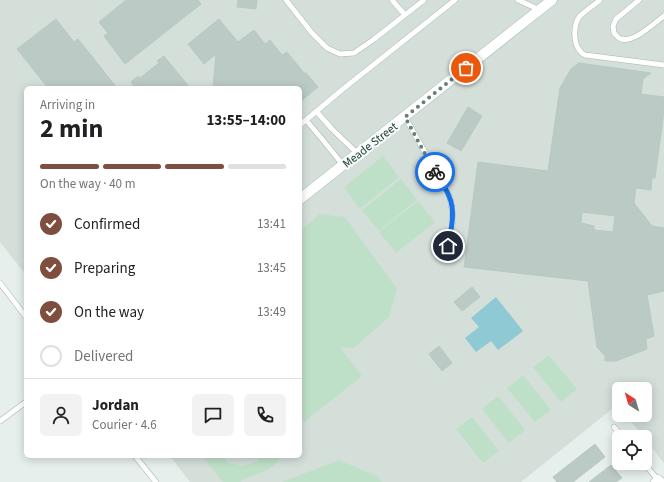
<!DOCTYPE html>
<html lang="en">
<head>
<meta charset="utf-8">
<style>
  :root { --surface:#fff; --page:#f2f2f2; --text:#202124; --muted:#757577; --line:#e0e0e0; --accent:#7f4e3f }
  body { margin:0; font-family:"Source Sans 3",sans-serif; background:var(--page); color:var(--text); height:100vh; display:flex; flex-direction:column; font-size:15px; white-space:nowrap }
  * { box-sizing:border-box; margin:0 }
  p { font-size:13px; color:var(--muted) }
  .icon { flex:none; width:22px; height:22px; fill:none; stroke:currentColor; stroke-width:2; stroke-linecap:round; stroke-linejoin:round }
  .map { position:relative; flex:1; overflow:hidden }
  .drawer { position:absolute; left:24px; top:86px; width:278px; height:372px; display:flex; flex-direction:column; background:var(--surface); border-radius:6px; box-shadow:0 2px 10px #0003 }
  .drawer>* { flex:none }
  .needle { width:26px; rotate:323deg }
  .tools { position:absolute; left:612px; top:382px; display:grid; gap:8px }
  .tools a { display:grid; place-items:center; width:40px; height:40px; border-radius:6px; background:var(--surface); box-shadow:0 2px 10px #0003; font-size:20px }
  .pin { position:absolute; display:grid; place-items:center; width:34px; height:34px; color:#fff; margin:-17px; border:2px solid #fff; border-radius:50%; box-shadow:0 1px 4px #0007 }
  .courier { position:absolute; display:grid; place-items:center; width:40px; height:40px; margin:-20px; border:3px solid #1a73e8; border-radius:50%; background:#fff; color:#222; box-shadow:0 1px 5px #0007 }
  .summary em { font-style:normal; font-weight:700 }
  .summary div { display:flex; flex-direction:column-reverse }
  .summary { display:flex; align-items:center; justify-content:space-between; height:68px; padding:0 16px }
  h1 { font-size:26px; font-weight:700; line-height:30px }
  .bar { display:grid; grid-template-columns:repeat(4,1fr); gap:6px 4px; align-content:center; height:48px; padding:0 16px }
  .bar i { height:5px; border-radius:3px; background:var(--line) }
  .bar .active { background:var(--accent) }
  .bar p { grid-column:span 4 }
  .line { display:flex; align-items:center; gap:10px; padding:0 16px; border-top:1px solid var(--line) }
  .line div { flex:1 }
  .round { display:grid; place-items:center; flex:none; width:42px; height:42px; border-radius:6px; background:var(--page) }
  ol { padding:0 16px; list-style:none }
  li { display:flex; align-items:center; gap:12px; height:44px }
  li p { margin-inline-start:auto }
  li .icon { padding:4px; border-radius:50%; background:var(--accent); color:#fff; stroke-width:4 }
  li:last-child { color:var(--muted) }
  li i { width:22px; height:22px; border:2px solid var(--line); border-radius:50% }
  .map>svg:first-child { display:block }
  .built { fill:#d4dfda }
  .green { fill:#bfe0c8 }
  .water { fill:#8ec9d4 }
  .building { fill:#bbcac4; stroke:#b8c9c2; fill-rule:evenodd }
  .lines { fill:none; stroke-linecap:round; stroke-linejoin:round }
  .service-casing { stroke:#a8b8b2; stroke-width:6 }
  .minor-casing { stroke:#a8b8b2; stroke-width:11 }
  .service { stroke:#fff; stroke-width:5 }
  .minor { stroke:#fff; stroke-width:10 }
  .done { stroke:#687f78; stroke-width:4; stroke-dasharray:0 7.2 }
  .route { stroke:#1a73e8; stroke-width:5 }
  .labels { text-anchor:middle; stroke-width:4; stroke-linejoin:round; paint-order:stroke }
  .street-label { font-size:12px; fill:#24423a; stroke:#f7fbf9 }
</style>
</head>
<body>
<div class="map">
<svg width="664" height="482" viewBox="0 0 664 482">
  <rect width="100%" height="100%" fill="#e6efeb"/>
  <!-- built -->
  <path class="built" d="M0,0H664V463L645,439V437H643L626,415H645V389H619V407L617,405L521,482H190L170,456H300V88H26V275L0,242Z"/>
  <!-- green -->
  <path class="green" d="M383,156L399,177L360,209L344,187Z
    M401,179L417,200L379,231L362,210Z
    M418,201L435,222L396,253L379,232Z
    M320,214L345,217L397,289L389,317L354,348L340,347L362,376L304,422L300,417V231Z
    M549,355L577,389L561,402L533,367Z
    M523,375L551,410L535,422L507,388Z
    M498,396L525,430L509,443L482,409Z
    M472,417L499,451L483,463L456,429Z
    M202,456H221L229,463L242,466L256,462L261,456H281C272,472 257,474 240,480L242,482H223Z
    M339,460L377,476L382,482H282Z"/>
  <!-- water -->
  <path class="water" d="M496,297L523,331L498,350L491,341L476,352L465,338L479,327L471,318Z"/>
  <!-- building -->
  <path class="building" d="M126,0H198L201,4L125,64L104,36L108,33L99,22Z
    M238,0H257L256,9L237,7Z
    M56,19L74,42L78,39L117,88H48L17,49Z
    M219,19L238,42L254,30L265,44L270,40L282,55L287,52L304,73H306L318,87L300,102V88H213L216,54L204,64L188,44Z
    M164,56L190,88H135L131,82L138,76L140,78L159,63L157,61Z
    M579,63L651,73L643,79L641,94L664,97V111L655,178H652L651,190L636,188L634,203L652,226L664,228V291L647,295L654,336L646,339L647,349L616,361H605V356L597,347L588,281L464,267L478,162L548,171L560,88L571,69ZM582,212L615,216L613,232L594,230V226L581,223Z
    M468,107L482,116L461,151L447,143Z
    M472,287L480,297L462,311L454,302Z
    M439,346L452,363L442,371L429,354Z
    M595,444L605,457L573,482H557L553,477Z
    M611,465L622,478L616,482H589Z"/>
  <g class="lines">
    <!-- service casing -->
    <g class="service-casing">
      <path id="service" d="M286,0L312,33L327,48L340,54L354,53L373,40L424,0
        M392,0L405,15
        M518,0L540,10
        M600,0C594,5 586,10 580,16C573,24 573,43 580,51C581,53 583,54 585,55L664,65
        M639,0L616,19L613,26L614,33C616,35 618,38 621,39C634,43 654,23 664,16
        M316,111L332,129L358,154
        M405,117L450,197L452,209L453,221L448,246
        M306,120L322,139L343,165
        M300,125L343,89L455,0
        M0,283L26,317
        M0,421L26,402
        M614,427L623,437
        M135,456L156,482
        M644,463L658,480"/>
    </g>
    <!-- minor casing -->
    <g class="minor-casing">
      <path id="minor" d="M300,199L552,0
        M656,482L658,480L660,482"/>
    </g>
    <!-- service -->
    <use href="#service" class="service"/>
    <!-- minor -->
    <use href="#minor" class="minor"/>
  </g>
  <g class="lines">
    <!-- done -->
    <path class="done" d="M435,172L405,117L466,68"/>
    <!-- route -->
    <path class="route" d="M435,172C440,180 446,188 449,196C456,212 451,230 448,246"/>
  </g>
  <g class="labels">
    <!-- street labels -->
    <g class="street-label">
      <text transform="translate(370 145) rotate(-38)" y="4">Meade Street</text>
    </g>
  </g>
</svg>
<div class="tools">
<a><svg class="needle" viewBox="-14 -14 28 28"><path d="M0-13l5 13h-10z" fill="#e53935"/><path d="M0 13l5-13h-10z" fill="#757577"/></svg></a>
<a><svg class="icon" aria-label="locate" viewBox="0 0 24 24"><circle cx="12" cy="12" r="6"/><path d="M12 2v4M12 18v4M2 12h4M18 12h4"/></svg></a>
</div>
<div class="pin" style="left:466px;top:68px;background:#ea580c"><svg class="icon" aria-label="bag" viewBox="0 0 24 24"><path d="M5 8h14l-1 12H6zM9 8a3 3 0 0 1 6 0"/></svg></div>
<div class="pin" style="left:448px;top:246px;background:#1f2937"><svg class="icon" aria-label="home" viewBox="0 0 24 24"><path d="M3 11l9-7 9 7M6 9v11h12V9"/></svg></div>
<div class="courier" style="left:435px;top:172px"><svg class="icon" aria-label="bike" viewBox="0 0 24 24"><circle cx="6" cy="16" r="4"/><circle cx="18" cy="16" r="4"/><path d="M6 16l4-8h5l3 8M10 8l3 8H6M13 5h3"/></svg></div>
<section class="drawer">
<div class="summary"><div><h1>2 min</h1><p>Arriving in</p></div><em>13:55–14:00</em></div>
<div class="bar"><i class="active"></i><i class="active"></i><i class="active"></i><i></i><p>On the way · 40 m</p></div>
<ol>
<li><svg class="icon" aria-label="check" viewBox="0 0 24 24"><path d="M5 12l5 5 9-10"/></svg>Confirmed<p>13:41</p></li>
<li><svg class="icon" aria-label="check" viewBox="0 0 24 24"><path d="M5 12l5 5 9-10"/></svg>Preparing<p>13:45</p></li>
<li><svg class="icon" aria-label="check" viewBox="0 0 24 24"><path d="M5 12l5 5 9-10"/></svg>On the way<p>13:49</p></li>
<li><i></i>Delivered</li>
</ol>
<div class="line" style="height:72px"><a class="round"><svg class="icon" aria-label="person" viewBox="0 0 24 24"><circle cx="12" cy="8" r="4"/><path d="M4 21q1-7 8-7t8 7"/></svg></a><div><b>Jordan</b><p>Courier · 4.6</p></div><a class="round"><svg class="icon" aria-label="chat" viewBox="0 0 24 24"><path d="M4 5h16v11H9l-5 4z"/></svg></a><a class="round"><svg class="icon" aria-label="phone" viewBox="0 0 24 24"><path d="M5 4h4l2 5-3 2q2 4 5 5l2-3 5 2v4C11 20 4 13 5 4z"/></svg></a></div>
</section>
</div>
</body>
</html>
